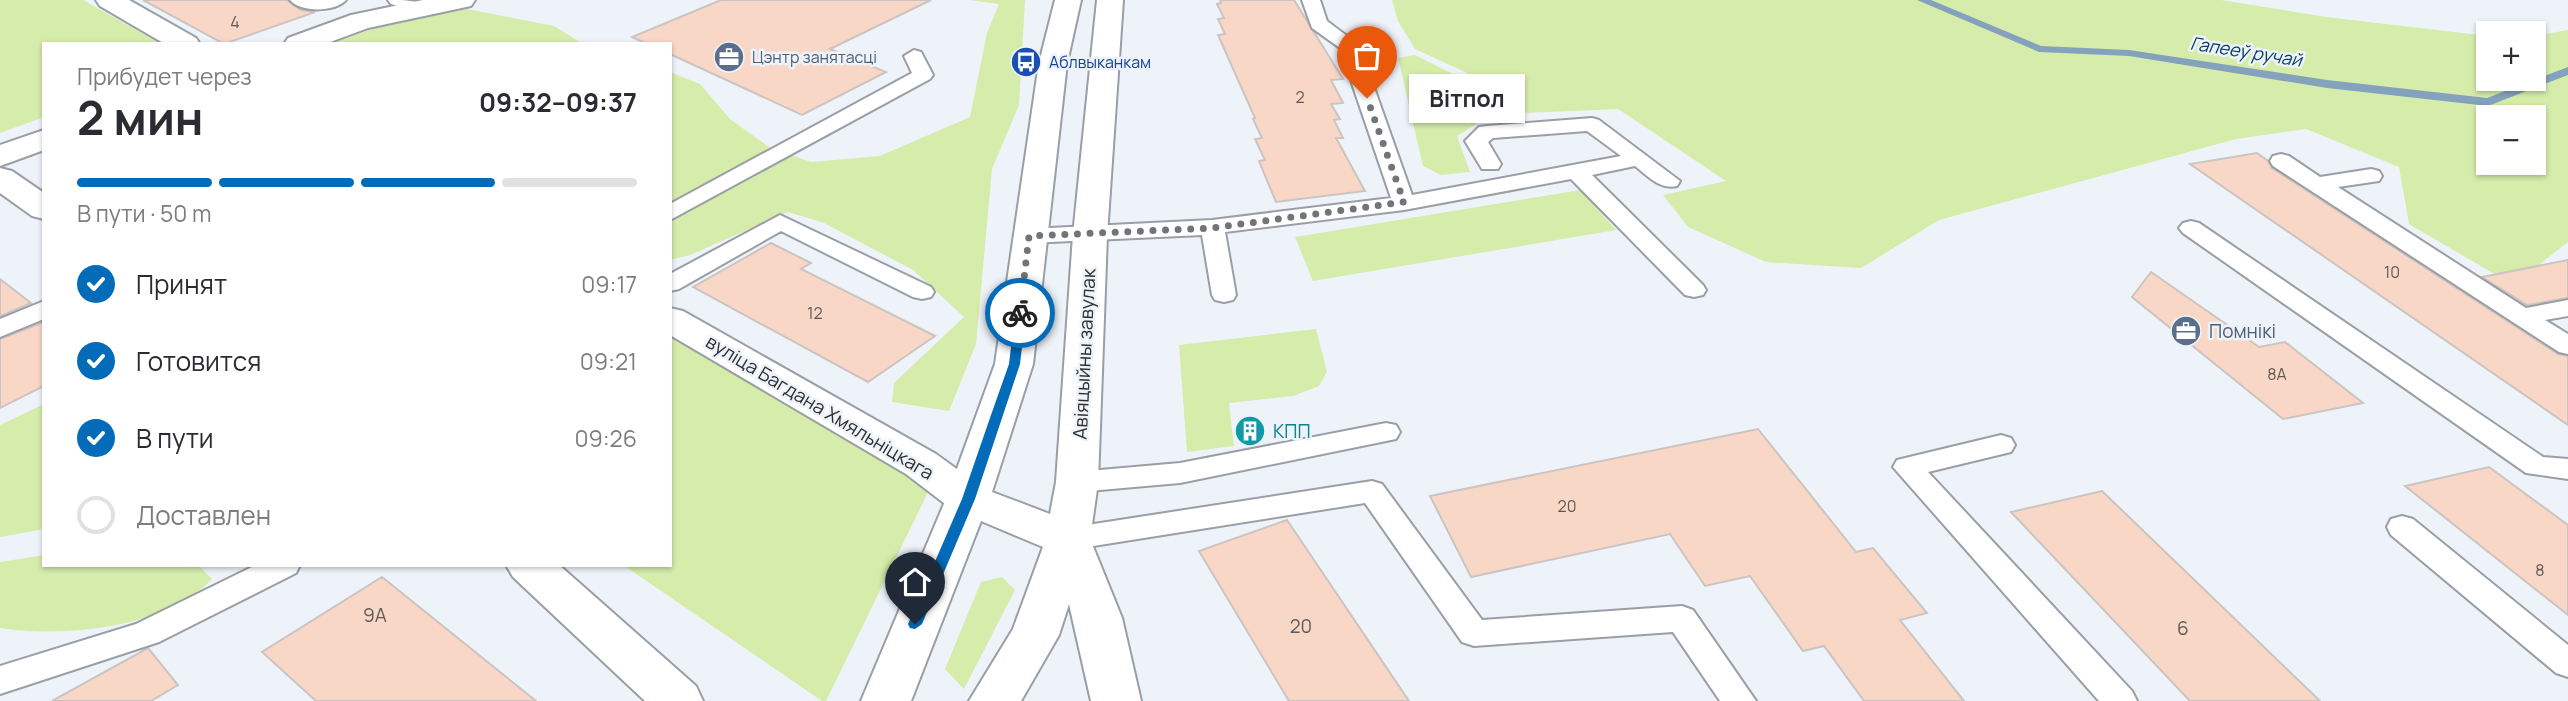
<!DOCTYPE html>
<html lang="ru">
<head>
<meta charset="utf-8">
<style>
  :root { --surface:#fff; --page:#f7f7f7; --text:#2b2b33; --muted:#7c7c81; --line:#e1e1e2; --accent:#036bb7 }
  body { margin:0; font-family:Manrope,sans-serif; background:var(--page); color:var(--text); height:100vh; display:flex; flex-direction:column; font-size:26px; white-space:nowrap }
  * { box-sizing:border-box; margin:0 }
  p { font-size:23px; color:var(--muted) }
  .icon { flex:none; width:38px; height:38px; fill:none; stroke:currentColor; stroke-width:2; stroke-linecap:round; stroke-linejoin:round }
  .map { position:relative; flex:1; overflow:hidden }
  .side { position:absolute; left:42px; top:42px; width:630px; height:525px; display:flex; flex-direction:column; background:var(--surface); border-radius:0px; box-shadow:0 2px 5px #0004 }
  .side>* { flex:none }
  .controls { position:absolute; left:2476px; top:21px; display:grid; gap:14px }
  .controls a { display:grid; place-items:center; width:70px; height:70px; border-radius:0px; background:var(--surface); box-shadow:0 2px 5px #0004; font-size:35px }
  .pin { position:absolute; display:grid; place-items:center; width:60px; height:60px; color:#fff; margin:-72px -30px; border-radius:50% 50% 50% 0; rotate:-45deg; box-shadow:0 0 7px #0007 }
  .pin .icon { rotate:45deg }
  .courier { position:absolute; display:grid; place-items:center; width:70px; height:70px; margin:-35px; border:5px solid #036bb7; border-radius:50%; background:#fff; color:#222; box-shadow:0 2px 9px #0007 }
  .bubble { position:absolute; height:49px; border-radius:0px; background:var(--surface); box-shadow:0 2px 5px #0004; font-size:23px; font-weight:700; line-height:49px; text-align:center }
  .headline em { font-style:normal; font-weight:700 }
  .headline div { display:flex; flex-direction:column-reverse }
  .headline { display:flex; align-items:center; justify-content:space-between; height:119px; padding:0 35px }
  h1 { font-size:46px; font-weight:700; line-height:52px }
  .bar { display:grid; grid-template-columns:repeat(4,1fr); gap:10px 7px; align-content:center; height:84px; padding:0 35px }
  .bar i { height:9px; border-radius:5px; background:var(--line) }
  .bar .active { background:var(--accent) }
  .bar p { grid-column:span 4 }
  ol { padding:0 35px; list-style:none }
  li { display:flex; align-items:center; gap:21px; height:77px }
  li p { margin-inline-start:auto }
  li .icon { padding:7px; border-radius:50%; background:var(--accent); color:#fff; stroke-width:4 }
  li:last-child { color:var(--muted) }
  li i { width:38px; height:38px; border:4px solid var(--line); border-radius:50% }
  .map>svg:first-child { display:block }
  .green { fill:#d5ecab; fill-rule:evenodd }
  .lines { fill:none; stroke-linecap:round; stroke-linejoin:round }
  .stream { fill:#84a2bc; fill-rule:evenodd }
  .building { fill:#f9d7c6; stroke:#ccc4c1; stroke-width:2 }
  .lane-casing { stroke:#9a9ea5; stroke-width:4 }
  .street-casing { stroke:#9a9ea5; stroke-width:4 }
  .secondary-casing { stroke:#9a9ea5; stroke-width:4 }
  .lane { fill:#fff; fill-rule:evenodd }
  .street { fill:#fff; fill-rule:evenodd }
  .secondary { fill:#fff; fill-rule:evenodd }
  .route { fill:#036bb7 }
  .done { stroke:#717478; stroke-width:7; stroke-dasharray:0 12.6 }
  .labels { text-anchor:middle; stroke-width:5; stroke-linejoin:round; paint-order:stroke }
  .number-label { font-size:16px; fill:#605957 }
  .far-service-label { font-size:16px; fill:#4e5e75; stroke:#eef3fa; text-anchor:start }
  .far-transit-label { font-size:16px; fill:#164399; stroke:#eef3fa; text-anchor:start }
  .far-water-label { font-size:18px; font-style:italic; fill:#094065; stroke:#eef3fa }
  .service-label { font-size:19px; fill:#4e5e75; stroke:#eef3fa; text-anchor:start }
  .street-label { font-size:19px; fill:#2d2f32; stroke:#eef3fa }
  .culture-label { font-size:19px; fill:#0d838f; stroke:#eef3fa; text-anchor:start }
  .near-number-label { font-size:19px; fill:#605957 }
</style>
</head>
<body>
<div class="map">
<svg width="2568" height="701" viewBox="0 0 2568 701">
  <rect width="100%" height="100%" fill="#eef3fa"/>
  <!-- green -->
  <path class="green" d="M0,0H83L161,44H44V117L0,133Z
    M969,0H1025L1019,105L992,169L976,344L949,411L892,402L894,383L964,317L913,270L824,223L788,212L690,255L670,260V72L700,84L730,119L769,147L811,162L880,156L970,117L987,33L999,4Z
    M1392,0H2221L2326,17L2488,36V79H2534V36L2568,30V242L2540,264L2532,296L2409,224L2399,167L2306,129L2236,139L1939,220L1861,268L1766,262L1688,227L1663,195L1726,181L1618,109L1523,113L1503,107L1465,72L1415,49L1398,21ZM2488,117H2534V163H2488Z
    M467,9L554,26L583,44H329L397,19Z
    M1415,55L1467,81L1487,106L1470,109L1478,123L1457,136L1470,172L1441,175L1423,166L1398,58Z
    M1580,190L1616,230L1313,281L1295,237Z
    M1316,329L1327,372L1319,386L1293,396L1229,403L1234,446L1187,452L1179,345Z
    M670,336L933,482L826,701H822L623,565H670Z
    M44,404V529L0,537V425Z
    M44,555V565H198L212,579C169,628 61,638 0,628V562Z
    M1002,577L1015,590L964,689L945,669L981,582Z"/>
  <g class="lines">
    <!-- stream -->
    <path class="stream" d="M1917,0H1931L2041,46L2129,50L2327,80L2487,98L2568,67V75L2488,106L2327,88L2129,56L2039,52Z"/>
  </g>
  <!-- building -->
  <path class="building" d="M143,0H287L301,10L315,12L224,44Z
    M721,0H931L830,49L886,72L802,115L670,54V44H647L632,37Z
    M1220,0H1294L1343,79L1331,80L1343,103L1331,104L1340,119L1334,120L1343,138H1336L1365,191L1276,202L1259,161L1265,160L1255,139L1262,138L1253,119L1255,118L1218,35L1225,34L1218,19L1224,18L1217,4L1221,3Z
    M2257,153L2268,161L2272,168L2558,354L2568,356V425L2190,164Z
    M771,243L811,263L801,269L935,336L868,382L693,287Z
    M2568,260V298L2527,305L2482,277Z
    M2151,272L2259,347L2285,342L2363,403L2283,419L2132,297Z
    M0,279L31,303L0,316Z
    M44,322V386L0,408V339Z
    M1758,429L1856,552L1873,548L1927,613L1900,620L1964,701H1864L1824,646L1803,651L1750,576L1705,586L1670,534L1471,577L1430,496Z
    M2489,467L2568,525V615L2405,486Z
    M2102,491L2320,701H2190L2011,512Z
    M1287,520L1409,701H1289L1199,551Z
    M382,577L536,701H316L262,652Z
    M148,648L178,685L151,701H52Z"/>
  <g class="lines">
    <!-- lane casing -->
    <g class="lane-casing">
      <path id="lane" d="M290,0H346C335,12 301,13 290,0Z
        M388,0C402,0 419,0 429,7L420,13L391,4Z
        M1302,0H1320L1327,21L1359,45L1412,195L1621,156L1587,131L1493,138L1488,142L1501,164L1498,169H1482L1465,141L1479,127L1487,126L1592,118L1599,120L1680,181L1677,186C1660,190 1648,176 1635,166L1592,175L1703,285L1706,290L1703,295L1694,297L1685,295L1571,179L1404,210L1225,232L1236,295L1233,300L1224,302L1215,300L1212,295L1202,235L1029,243L1021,241L1017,236L1021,231L1029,229L1212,220L1391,198L1340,48L1312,28Z
        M914,50L921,52L933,75L930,79L670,220V204L912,73L904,56Z
        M2281,154L2289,156L2320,177L2371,169L2379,171L2382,176L2379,181L2338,187L2526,308L2568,300V316L2545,320L2568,334V354L2559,352L2273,166L2270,161L2273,156Z
        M780,215L931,287L934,292L931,297L922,299L913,297L781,231L679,289L670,291V274Z
        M2191,221L2199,223L2543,457L2568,459V479L2526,473L2183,233L2179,228L2183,223Z
        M44,301V319L0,337V319Z
        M1386,423L1396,425L1400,432L1396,439L1180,483L1077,492L1067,489L1062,482L1067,475L1077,472L1180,463Z
        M2001,435L2011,438L2015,445L2011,452L1928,472L2132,691L2137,701H2099L1893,467L1897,460Z
        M1372,481L1382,484L1482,620L1682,606L1693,610L1756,701H1720L1673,632L1474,646L1462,642L1365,503L1068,550L1057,547L1053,539L1057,531L1068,528Z
        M2402,516L2413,519L2568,645V677L2556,673L2391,535L2387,527L2391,519Z
        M256,565H300L296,573L159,642L0,694V666L136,624Z"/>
    </g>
    <!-- street casing -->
    <g class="street-casing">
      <path id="street" d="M96,0H129L196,38L200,44H165L100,6Z
        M0,168L12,171L44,193V219L32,216L0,193Z
        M670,308L683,311L936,454L983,488L990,499L983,510L968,514L953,510L906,474L670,335Z
        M506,565H559L696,686L703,701H645L513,577Z"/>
    </g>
    <!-- secondary casing -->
    <g class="secondary-casing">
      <path id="secondary" d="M423,0H475L471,6L368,28L325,44H284L288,38L351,15Z
        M1055,0H1081L1067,63L1033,364L992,492L1050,514L1056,482L1073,235L1097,0H1123L1107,235L1098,482L1090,539L1122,618L1141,701H1091L1069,604L1059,635L1021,701H969L1013,629L1043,547L981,521L911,701H861L946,499L995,364L1039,63Z
        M44,130V150L0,166V145Z"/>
    </g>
    <!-- lane -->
    <use href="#lane" class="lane"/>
    <!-- street -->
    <use href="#street" class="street"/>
    <!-- secondary -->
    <use href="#secondary" class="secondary"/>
  </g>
  <!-- route -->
  <path class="route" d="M1020,310L1026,313L1020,364L975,499L922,624L915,629L910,628L908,624L962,499L991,415L1009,364L1015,313Z"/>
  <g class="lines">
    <!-- done -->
    <path class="done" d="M1020,313L1029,236L1212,228L1404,202L1367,98"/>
  </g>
  <!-- icons -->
  <defs>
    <g id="office-disc" transform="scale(1.575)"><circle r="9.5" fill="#5c6f8a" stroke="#eef3fa"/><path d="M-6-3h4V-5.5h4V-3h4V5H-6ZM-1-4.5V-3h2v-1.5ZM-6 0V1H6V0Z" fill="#fff"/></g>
    <g id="bus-disc" transform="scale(1.575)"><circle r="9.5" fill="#1a4fb4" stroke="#eef3fa"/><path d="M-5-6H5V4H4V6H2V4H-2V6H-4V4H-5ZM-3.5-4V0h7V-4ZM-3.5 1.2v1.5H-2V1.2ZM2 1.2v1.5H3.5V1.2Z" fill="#fff"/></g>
    <g id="building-disc" transform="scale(1.575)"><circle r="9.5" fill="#0f9aa8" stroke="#eef3fa"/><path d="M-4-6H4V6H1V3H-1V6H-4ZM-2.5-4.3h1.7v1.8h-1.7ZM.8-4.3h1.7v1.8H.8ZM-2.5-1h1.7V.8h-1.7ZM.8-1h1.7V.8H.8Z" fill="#fff"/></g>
  </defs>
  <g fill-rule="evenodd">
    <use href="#office-disc" x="729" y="57"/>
    <use href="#bus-disc" x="1026" y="62"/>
    <use href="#office-disc" x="2186" y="331"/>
    <use href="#building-disc" x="1250" y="431"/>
  </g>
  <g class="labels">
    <!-- number labels -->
    <g class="number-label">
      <text x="235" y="28">4</text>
      <text x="1300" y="103">2</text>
      <text x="2392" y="278">10</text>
      <text x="815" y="319">12</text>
      <text x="2277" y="380">8А</text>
      <text x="1567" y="512">20</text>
      <text x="2540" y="576">8</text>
    </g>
    <!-- far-service labels -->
    <g class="far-service-label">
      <text x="752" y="63">Цэнтр занятасці</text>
    </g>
    <!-- far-transit labels -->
    <g class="far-transit-label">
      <text x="1049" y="68">Аблвыканкам</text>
    </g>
    <!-- far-water labels -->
    <g class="far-water-label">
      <text transform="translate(2246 52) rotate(9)" y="6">Гапееў ручай</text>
    </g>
    <!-- service labels -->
    <g class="service-label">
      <text x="2209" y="338">Помнікі</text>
    </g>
    <!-- street labels -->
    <g class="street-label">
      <text transform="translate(1084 354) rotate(-87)" y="7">Авіяцыйны завулак</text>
      <text transform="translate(820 407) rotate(31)" y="7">вуліца Багдана Хмяльніцкага</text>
    </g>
    <!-- culture labels -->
    <g class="culture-label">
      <text x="1273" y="438">КПП</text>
    </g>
    <!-- near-number labels -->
    <g class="near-number-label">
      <text x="375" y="622">9А</text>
      <text x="1301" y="633">20</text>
      <text x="2183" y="635">6</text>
    </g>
  </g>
</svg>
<div class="controls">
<a>+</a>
<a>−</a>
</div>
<div class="pin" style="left:1367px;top:98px;background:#ea580c"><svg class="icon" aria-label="bag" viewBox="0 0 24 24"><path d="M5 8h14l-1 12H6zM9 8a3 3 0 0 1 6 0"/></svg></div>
<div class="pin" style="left:915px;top:624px;background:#1f2937"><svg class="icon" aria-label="home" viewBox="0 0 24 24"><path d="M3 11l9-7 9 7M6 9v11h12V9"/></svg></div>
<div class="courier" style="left:1020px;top:313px"><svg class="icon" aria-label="bike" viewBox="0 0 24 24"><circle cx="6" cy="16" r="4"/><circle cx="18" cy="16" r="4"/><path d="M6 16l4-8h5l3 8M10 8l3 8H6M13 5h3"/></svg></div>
<div class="bubble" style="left:1409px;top:74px;width:116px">Вітпол</div>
<section class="side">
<div class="headline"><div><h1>2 мин</h1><p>Прибудет через</p></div><em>09:32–09:37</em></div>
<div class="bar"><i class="active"></i><i class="active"></i><i class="active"></i><i></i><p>В пути · 50 m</p></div>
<ol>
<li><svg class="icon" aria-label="check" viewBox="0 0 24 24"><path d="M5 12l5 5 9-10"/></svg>Принят<p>09:17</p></li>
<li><svg class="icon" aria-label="check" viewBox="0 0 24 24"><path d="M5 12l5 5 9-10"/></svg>Готовится<p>09:21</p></li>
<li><svg class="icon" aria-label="check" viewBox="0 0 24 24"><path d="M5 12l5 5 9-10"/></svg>В пути<p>09:26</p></li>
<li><i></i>Доставлен</li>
</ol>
</section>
</div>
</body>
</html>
